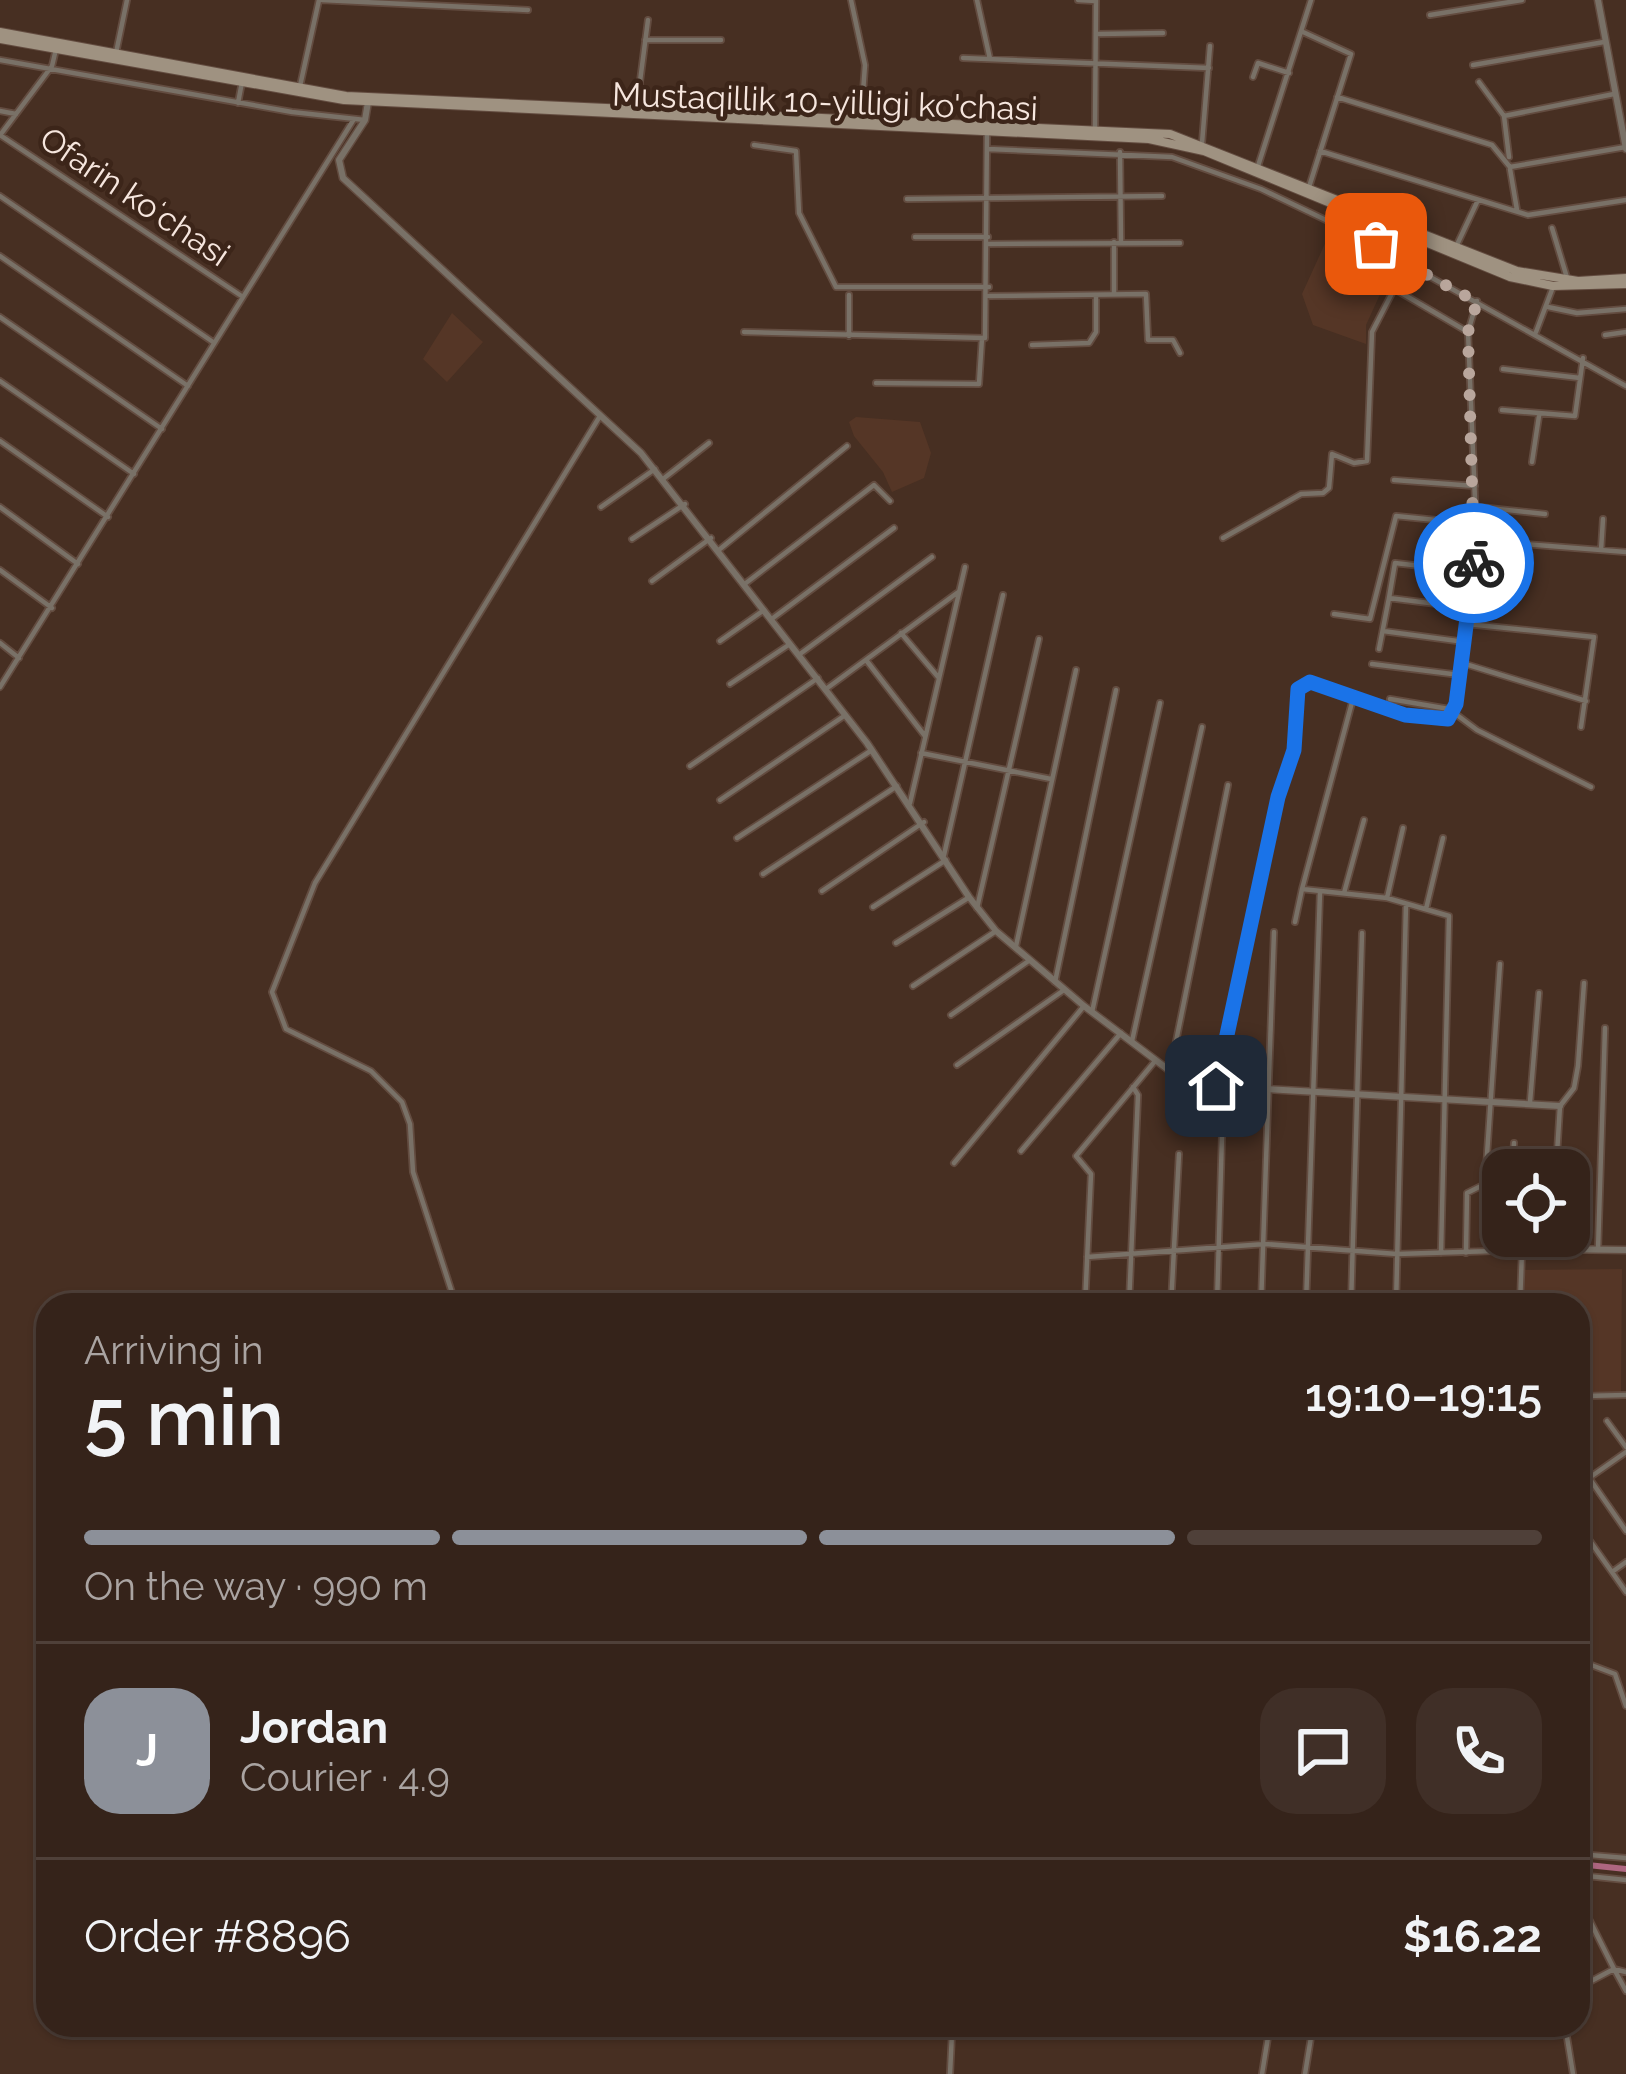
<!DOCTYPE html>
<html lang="en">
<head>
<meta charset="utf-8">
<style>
  :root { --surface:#35231a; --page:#402f27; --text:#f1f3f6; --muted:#aaa4a2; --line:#4f4039; --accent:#8c9099 }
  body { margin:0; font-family:Raleway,sans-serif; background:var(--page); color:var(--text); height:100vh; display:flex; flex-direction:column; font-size:45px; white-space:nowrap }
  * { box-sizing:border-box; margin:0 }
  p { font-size:39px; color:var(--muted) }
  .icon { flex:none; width:66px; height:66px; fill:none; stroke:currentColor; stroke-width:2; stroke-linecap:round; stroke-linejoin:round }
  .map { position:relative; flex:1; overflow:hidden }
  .sheet { position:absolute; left:36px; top:1293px; width:1554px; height:744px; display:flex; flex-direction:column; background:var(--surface); border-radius:36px; box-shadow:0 3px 9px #0004,0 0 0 3px var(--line) }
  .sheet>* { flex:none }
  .buttons { position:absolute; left:1482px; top:1149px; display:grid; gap:24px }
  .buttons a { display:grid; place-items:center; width:108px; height:108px; border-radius:24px; background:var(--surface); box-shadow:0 3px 9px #0004,0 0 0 3px var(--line); font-size:60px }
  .pin { position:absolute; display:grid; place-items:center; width:102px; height:102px; color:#fff; margin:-51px; border-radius:24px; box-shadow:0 6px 18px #0006 }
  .courier { position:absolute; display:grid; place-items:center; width:120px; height:120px; margin:-60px; border:9px solid #1a73e8; border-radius:50%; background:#fff; color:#222; box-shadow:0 3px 15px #0007 }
  .head em { font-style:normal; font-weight:600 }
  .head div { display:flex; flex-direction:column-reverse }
  .head { display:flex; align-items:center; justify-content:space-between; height:204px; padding:0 48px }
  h1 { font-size:78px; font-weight:600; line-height:90px }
  .bar { display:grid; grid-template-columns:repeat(4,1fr); gap:18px 12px; align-content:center; height:144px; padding:0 48px }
  .bar i { height:15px; border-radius:9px; background:var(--line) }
  .bar .on { background:var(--accent) }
  .bar p { grid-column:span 4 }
  .line { display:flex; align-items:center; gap:30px; padding:0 48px; border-top:3px solid var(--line) }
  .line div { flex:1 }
  .round { display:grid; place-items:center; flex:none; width:126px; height:126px; border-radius:36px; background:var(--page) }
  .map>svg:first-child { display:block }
  .built { fill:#553626 }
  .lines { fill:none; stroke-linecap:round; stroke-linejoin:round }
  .canal { stroke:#ae6680; stroke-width:6 }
  .minor-casing { stroke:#634c40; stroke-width:8 }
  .tertiary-casing { stroke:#634c40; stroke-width:9 }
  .secondary-casing { stroke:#634c40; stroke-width:10 }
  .minor { stroke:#797167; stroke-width:4.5 }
  .tertiary { stroke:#797167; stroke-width:6 }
  .secondary { stroke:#9f9281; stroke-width:8 }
  .done { stroke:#b9a69c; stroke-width:12; stroke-dasharray:0 21.6 }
  .route { stroke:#1a73e8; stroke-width:15 }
  .labels { text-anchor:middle; stroke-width:9; stroke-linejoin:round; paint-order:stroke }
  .street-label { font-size:33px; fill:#f6e6de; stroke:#3c2519 }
</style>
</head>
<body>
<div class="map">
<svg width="1626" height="2074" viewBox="0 0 1626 2074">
  <rect width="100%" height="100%" fill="#472f22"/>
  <!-- built -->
  <path class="built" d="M1328,237L1394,264L1366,325V344L1313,325L1302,294Z
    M452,313L483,342L447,382L423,359Z
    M856,417L920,422L931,453L924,478L892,492L883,472L854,436L849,422Z
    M1622,1269L1621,1393L1581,1394L1578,1305H1524L1525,1270Z"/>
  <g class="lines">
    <!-- canal -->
    <path class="canal" d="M1578,1864L1626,1869"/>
    <!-- minor casing -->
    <g class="minor-casing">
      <path id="minor" d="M322,0L528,10
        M851,0L865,65L861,120
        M977,0L990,59
        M1078,0L1096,1
        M1430,15L1522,0
        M1303,32L1351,54L1309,187
        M1097,34L1163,33
        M645,40H721
        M116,53L127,0
        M963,58L1209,68
        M0,60L292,112L365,120
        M1473,65L1604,42
        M1253,77L1258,63L1289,73
        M1479,82L1504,116
        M300,86L319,0
        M1337,97L1492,145L1510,167L1626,147
        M238,103L242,82
        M0,111L16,114
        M636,112L648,20
        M1095,129L1096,0
        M1,134L52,66L56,49
        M0,135L243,297
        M1202,143L1210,46
        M754,145L796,151L799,213L836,287H989
        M988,149L1172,157L1261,189L1376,244L1392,245L1407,264
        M1320,151L1528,215L1626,200
        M1120,152L1121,242
        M1509,157L1504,116L1614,94
        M1258,166L1311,0
        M1510,169L1517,210
        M0,196L213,342
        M907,199L1162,196
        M1552,228L1568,281
        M915,237H988
        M1114,242V294
        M988,244L1180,243
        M1392,245L1416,241
        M1455,249L1478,200
        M0,256L188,386
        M1407,264L1626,386
        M1391,287L1468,332
        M989,296L1146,294L1148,340H1173L1180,353
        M1548,307L1577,313L1626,309
        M0,317L162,429
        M744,332L985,338L987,132
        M1536,332L1553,287
        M1605,335L1626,332
        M849,336V295
        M1032,345L1089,343L1096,332V295
        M1503,369L1580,378
        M0,381L134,474
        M876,383L979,384L982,338
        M1502,410L1575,416L1583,358
        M0,441L108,517
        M1532,462L1539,416
        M663,479L709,443
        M1394,480L1475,486
        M0,507L78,564
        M601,507L655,469
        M1479,507L1545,514
        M1223,538L1301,494L1323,493L1329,488L1332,454L1354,463L1367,461L1372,332L1407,264
        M632,539L685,504
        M1475,540L1626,552
        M720,549L847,446
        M1601,550L1603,519
        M0,570L52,608
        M652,581L711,538
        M746,583L874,485L890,501
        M1389,598L1395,563L1473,572
        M1334,614L1370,619L1396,516L1476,524
        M773,618L894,528
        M1467,624L1594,637L1581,727
        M1383,631L1465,642
        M901,633L939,678
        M720,641L764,610
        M0,643L19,658
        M1379,649L1389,598L1469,608
        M800,654L932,557
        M866,660L925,736
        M1462,663L1586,701
        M1372,664L1460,675
        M730,684L790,644
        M0,687L354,119
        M826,689L957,593
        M1354,695L1302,889L1387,898L1449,916L1441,1253
        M1390,699L1449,709L1477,730L1591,787
        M921,753L1051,779
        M690,766L818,678
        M720,800L844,716
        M910,803L965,567
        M737,838L872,750
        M944,855L1003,595
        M763,874L897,786
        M822,891L924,822
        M1344,893L1364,820
        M1387,898L1403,828
        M873,907L946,860
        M977,908L1039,639
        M1426,909L1443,838
        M1295,922L1302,889
        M896,943L968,898
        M1016,946L1076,670
        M1055,982L1116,690
        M913,986L996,931
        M1092,1012L1160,703
        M951,1015L1030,960
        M1132,1041L1202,727
        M957,1065L1064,990
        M1170,1071L1228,785
        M1216,1086L1278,797L1294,750L1298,689L1310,681L1405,715L1444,722L1456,704L1476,524L1468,332L1477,301
        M1530,1102L1539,993
        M1021,1151L1121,1033
        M954,1163L1084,1006
        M1512,1170L1514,1143
        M1556,1170L1560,1106L1574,1088L1578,1066L1584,983
        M1598,1250L1605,1028
        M1508,1251L1509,1236
        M1466,1253L1467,1193L1485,1184L1500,964
        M1087,1257L1265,1244L1397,1254L1555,1249V1236
        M456,1305L413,1172L410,1124L402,1102L371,1071L286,1029L272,992L315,883L600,416
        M1085,1305L1091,1174L1076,1156L1156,1060
        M1129,1305L1138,1095L1133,1087
        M1171,1305L1179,1154
        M1217,1305L1223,1101L1232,1089
        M1261,1305L1274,932
        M1306,1305L1320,892
        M1351,1305L1362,933
        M1396,1305L1406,904
        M1520,1305L1522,1251
        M1585,1396L1626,1395
        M1607,1421L1626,1447
        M1578,1462L1626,1531
        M1589,1478L1626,1452
        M1578,1524L1626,1592
        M1612,1572L1626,1562
        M1578,1660L1615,1674L1626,1706
        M1578,1854L1626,1858
        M1578,1875L1626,1880
        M1578,1897L1614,1969L1626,1972
        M1578,1988L1614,1969L1626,1991
        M791,2025L810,2031L813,2025
        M1565,2025L1573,2074
        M950,2074L952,2033
        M1262,2074L1270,2025
        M1305,2074L1313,2025"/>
    </g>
    <!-- tertiary casing -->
    <g class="tertiary-casing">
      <path id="tertiary" d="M1598,0L1626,149
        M368,102L365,120L339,160L343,178L641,453L867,743L969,897L996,931L1084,1006L1170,1071L1216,1086L1560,1106
        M1555,1249L1626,1250"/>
    </g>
    <!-- secondary casing -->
    <g class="secondary-casing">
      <path id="secondary" d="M0,32L346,96L1170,134L1517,271L1578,281L1626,278
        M0,39L344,100L1149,139L1204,151L1510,277L1553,286L1626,284"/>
    </g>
    <!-- minor -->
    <use href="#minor" class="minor"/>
    <!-- tertiary -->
    <use href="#tertiary" class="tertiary"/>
    <!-- secondary -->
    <use href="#secondary" class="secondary"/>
  </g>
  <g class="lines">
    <!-- done -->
    <path class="done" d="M1376,244L1392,245L1405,254L1407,264L1477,302L1468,332L1474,563"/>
    <!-- route -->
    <path class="route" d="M1216,1086L1278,797L1294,750L1298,689L1310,682L1405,715L1448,719L1456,704L1474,563"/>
  </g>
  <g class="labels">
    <!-- street labels -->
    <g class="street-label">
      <text transform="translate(825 101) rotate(2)" y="12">Mustaqillik 10-yilligi ko'chasi</text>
      <text transform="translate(135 196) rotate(34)" y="12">Ofarin koʻchasi</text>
    </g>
  </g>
</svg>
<div class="buttons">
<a><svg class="icon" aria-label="locate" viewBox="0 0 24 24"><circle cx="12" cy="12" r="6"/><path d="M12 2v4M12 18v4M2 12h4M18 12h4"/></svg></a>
</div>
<div class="pin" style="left:1376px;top:244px;background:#ea580c"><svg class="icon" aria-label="bag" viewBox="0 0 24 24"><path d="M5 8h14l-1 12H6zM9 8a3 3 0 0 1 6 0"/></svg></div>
<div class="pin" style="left:1216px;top:1086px;background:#1f2937"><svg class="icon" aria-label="home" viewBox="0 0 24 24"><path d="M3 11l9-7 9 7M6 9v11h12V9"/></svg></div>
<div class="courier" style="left:1474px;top:563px"><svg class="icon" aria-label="bike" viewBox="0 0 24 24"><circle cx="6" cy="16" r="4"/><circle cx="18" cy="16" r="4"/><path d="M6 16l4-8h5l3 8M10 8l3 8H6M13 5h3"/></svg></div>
<section class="sheet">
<div class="head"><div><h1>5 min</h1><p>Arriving in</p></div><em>19:10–19:15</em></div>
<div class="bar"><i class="on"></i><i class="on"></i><i class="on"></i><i></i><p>On the way · 990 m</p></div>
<div class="line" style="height:216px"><b class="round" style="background:var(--accent);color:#fff">J</b><div><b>Jordan</b><p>Courier · 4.9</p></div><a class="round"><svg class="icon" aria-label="chat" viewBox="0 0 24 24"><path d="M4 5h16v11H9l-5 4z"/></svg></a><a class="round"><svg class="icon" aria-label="phone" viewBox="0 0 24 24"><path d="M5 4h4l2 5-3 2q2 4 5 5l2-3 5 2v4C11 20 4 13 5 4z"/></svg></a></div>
<div class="line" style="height:156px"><div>Order #8896</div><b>$16.22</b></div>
</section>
</div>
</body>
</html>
